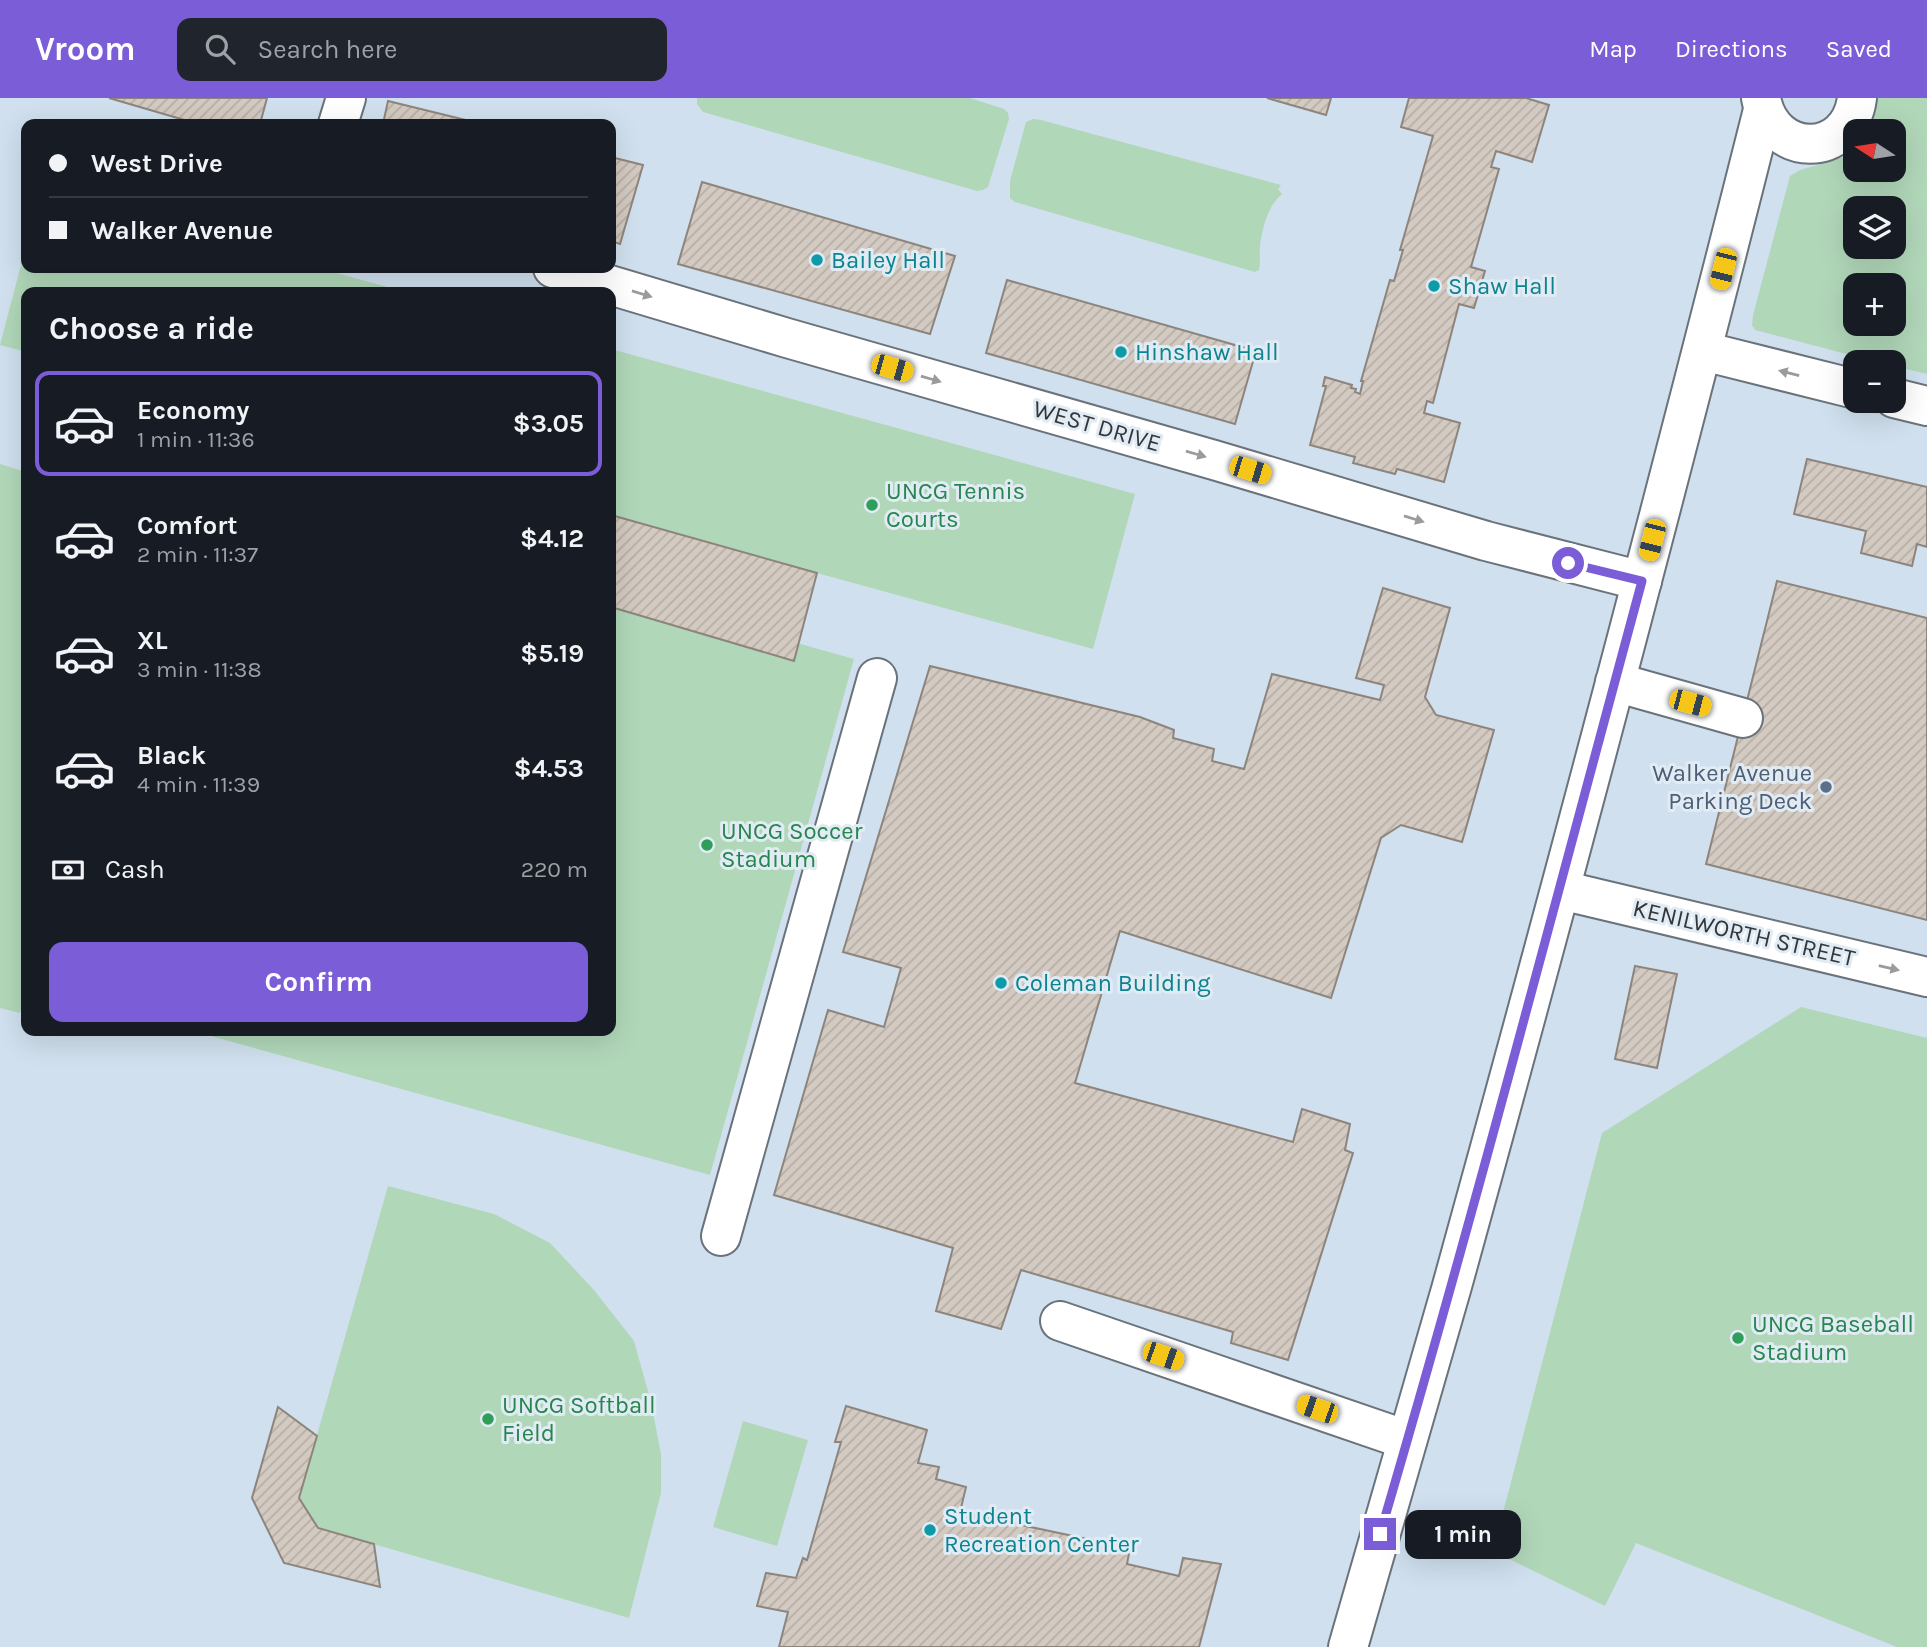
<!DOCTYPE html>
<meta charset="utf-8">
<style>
body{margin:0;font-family:Karla,sans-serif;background:#20242c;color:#f1f3f6;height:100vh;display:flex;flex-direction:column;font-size:26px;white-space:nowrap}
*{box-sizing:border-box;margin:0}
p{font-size:23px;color:#9ea1a6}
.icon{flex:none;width:38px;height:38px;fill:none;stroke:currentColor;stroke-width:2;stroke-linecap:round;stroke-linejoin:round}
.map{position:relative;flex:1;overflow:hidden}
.drawer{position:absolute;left:21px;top:189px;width:595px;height:749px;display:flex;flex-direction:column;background:#171b24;border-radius:14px;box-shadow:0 7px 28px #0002}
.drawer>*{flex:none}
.top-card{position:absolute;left:21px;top:21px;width:595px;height:154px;border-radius:14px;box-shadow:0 7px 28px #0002;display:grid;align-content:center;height:154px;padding:0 28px;background:#171b24}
.needle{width:46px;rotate:282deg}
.controls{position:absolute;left:1843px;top:21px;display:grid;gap:14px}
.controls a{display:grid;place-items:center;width:63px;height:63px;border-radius:14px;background:#171b24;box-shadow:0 7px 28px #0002;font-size:35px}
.end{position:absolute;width:32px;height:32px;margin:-16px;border:9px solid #7b5dd8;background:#fff;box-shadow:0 0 0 4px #fff}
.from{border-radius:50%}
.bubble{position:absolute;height:49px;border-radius:14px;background:#171b24;box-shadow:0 7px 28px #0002;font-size:23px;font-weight:700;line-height:49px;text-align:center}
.car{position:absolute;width:21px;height:42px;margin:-21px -10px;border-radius:9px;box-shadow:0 0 5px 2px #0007;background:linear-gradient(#f5c518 24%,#345 0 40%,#f5c518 0 76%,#345 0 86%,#f5c518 0)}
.top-card b{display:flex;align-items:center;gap:24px;height:66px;font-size:26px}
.top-card b+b{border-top:2px solid #363941}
.top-card i{width:18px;height:18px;background:#f1f3f6}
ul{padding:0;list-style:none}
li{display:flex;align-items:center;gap:21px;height:105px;margin:0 14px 10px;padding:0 14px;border:4px solid transparent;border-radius:14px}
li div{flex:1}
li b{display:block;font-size:26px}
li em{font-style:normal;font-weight:700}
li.on{border-color:#7b5dd8}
li>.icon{width:63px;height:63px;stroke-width:1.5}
h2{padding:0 28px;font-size:32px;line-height:84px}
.pay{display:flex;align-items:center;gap:18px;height:77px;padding:0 28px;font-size:26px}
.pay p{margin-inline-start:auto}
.cta{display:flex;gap:14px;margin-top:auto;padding:14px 28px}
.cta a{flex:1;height:80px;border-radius:14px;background:#7b5dd8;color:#fff;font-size:28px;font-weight:700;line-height:80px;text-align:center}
header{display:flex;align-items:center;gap:42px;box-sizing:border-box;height:98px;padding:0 35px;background:#7b5dd8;color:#fff}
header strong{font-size:33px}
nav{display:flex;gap:38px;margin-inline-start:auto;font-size:24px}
.search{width:490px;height:63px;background:#20242c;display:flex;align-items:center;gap:18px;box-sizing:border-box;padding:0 24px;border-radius:14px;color:#9ea1a6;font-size:26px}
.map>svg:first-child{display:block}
.built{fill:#d0e0ee;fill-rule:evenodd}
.green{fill:#b1d7b9;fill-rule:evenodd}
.building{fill:url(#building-hatch);stroke:#8d857d;stroke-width:2}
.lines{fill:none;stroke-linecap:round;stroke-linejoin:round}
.minor-casing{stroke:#6a737b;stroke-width:42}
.minor{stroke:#fff;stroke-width:38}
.oneway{fill:#999b9c}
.route{stroke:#7b5dd8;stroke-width:9}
.culture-dot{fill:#0f9aa8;stroke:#e1ebf4;stroke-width:2.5}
.leisure-dot{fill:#2e9e5b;stroke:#e1ebf4;stroke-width:2.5}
.service-dot{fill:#5c6f8a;stroke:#e1ebf4;stroke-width:2.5}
.labels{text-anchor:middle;stroke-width:6;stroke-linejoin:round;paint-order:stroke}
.culture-label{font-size:24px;fill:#0d838f;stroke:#e1ebf4;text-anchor:start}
.street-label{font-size:24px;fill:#33373a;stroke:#e1ebf4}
.leisure-label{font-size:24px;fill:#27864d;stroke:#e1ebf4;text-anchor:start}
.service-label{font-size:24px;fill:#4e5e75;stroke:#e1ebf4;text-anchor:end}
</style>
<header>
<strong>Vroom</strong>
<div class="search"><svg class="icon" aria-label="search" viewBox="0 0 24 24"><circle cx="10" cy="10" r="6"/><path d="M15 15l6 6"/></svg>Search here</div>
<nav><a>Map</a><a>Directions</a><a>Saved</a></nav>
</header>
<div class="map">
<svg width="1927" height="1549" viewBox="0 0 1927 1549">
<defs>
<pattern id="building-hatch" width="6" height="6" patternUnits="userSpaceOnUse" patternTransform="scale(1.75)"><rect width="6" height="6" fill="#d3cac1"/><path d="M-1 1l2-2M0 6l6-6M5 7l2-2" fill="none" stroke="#b6aea7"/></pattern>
</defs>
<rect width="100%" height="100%" fill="#e1ebf4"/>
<path class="built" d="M 0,0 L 1927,0 L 1927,1549 L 0,1549 ZM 26,26 L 611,26 L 611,170 L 26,170 ZM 1855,33 L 1894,33 L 1894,72 L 1855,72 ZM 1855,110 L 1894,110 L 1894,149 L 1855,149 ZM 1855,187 L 1894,187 L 1894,226 L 1855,226 ZM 26,194 L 611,194 L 611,933 L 26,933 ZM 1855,264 L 1894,264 L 1894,303 L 1855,303 Z"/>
<g class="green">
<path d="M 697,0 L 970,0 L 1004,11 L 1008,15 L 1009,21 L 988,89 L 983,92 L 977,93 L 703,14 L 697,6 Z"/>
<path d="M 1877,0 L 1927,0 L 1927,276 L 1894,268 L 1894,264 L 1869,262 L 1755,232 L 1752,227 L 1753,217 L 1790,78 L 1800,72 L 1851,57 L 1855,51 L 1855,72 L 1894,72 L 1894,33 L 1868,33 L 1873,26 ZM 1855,110 L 1894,110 L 1894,149 L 1855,149 ZM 1855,187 L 1894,187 L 1894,226 L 1855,226 Z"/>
<path d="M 1033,21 L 1041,22 L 1281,87 L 1278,91 L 1282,96 C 1268,107 1262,131 1260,148 C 1259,156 1261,164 1259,172 L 1255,174 L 1015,104 L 1010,100 L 1010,83 L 1026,24 Z"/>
<path d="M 26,148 L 26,170 L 318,170 L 406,194 L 26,194 L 26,254 L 0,247 Z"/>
<path d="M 611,251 L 1135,396 L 1093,551 L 817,475 L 797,545 L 854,561 L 710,1077 L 193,933 L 611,933 Z"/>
<path d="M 0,366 L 26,374 L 26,894 L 20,915 L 0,910 Z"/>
<path d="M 1801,909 L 1927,940 L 1927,1549 L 1897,1549 L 1636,1445 L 1605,1508 L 1493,1453 L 1602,1035 Z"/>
<path d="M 388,1088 L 494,1116 L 550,1145 L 594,1192 L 634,1243 L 651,1304 L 661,1356 L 661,1395 L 629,1520 L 318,1430 L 299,1400 Z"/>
<path d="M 743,1323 L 808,1342 L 777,1448 L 713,1429 Z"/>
</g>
<g class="building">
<path d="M 109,0 L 267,0 L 260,26 L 198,26 Z"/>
<path d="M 1267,0 L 1331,0 L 1326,17 Z"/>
<path d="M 1409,0 L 1526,0 L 1549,7 L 1532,64 L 1496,53 L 1491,69 L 1499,71 L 1471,169 L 1485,173 L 1474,210 L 1459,206 L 1433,305 L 1427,303 L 1424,315 L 1460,325 L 1444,384 L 1397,371 L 1395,376 L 1353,365 L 1355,359 L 1310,347 L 1326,288 L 1323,288 L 1325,279 L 1352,287 L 1351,290 L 1356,291 L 1355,294 L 1360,296 L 1363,283 L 1361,283 L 1390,182 L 1394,183 L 1403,152 L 1400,152 L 1433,38 L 1401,29 Z"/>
<path d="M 388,3 L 482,26 L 383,26 Z"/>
<path d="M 611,59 L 643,67 L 620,146 L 611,143 Z"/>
<path d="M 702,84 L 955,158 L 930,236 L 678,166 Z"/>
<path d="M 1007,182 L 1256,253 L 1235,326 L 986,255 Z"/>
<path d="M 1807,361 L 1927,389 L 1927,449 L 1917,446 L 1912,468 L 1861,455 L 1866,433 L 1794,416 Z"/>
<path d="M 611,417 L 817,475 L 794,563 L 611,509 Z"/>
<path d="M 1777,483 L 1927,520 L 1927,822 L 1706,766 Z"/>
<path d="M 1383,490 L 1450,510 L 1425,599 L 1436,617 L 1494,632 L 1462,744 L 1401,727 L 1381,740 L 1331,900 L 1120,833 L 1075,985 L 1293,1044 L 1302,1011 L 1350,1026 L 1345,1052 L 1353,1055 L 1288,1262 L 1231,1245 L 1233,1234 L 1021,1172 L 1001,1231 L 936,1213 L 953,1150 L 774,1097 L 828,912 L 884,929 L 901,870 L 843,854 L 930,568 L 1140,619 L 1174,632 L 1173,640 L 1214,651 L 1212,663 L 1244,671 L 1272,576 L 1380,602 L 1384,587 L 1356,580 Z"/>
<path d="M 1635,868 L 1677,876 L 1657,970 L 1615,961 Z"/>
<path d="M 846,1308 L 927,1332 L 918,1365 L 939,1369 L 936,1381 L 966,1389 L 960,1414 L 1130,1450 L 1127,1466 L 1179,1478 L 1183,1460 L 1221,1466 L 1199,1549 L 779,1549 L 788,1514 L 757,1508 L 766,1475 L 796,1480 L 803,1460 L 807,1462 L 841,1344 L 835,1344 Z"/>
<path d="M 278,1309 L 317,1338 L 299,1400 L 318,1430 L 374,1446 L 380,1489 L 284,1465 L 252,1400 Z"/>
</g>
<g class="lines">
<g class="minor-casing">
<g id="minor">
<path d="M 1761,0 C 1772,61 1849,61 1857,0"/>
<path d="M 338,26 L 346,0"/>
<path d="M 553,170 L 787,240 L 1214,362 L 1486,443 L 1642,483"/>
<path d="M 1703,253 L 1855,291"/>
<path d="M 1894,300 L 1927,308"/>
<path d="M 1615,584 L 1743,620"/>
<path d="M 1561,792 L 1927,879"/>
<path d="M 721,1138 L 877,580"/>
<path d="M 1060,1223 L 1407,1342"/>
<path d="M 1348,1549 C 1382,1429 1418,1308 1452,1188 C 1560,797 1664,405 1763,12"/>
</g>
</g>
<use href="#minor" class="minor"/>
</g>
<defs><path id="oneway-solid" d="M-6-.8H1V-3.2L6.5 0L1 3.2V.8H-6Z" transform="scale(1.75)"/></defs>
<g class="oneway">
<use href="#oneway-solid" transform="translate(642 196) rotate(17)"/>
<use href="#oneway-solid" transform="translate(1789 275) rotate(-166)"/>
<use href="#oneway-solid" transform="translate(931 281) rotate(16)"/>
<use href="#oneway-solid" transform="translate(1196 356) rotate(16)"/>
<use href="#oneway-solid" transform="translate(1414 421) rotate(17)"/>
<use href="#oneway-solid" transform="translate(1889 870) rotate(13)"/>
</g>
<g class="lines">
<path class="route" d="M 1380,1436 C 1473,1120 1556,801 1642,483 L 1568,465"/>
</g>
<g class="culture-dot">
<circle cx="817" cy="162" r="7"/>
<circle cx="1434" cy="188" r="7"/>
<circle cx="1121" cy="254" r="7"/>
<circle cx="1001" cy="885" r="7"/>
<circle cx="930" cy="1432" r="7"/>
</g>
<g class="leisure-dot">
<circle cx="872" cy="407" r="7"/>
<circle cx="707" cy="747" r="7"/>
<circle cx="1738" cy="1240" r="7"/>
<circle cx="488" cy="1321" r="7"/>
</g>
<circle class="service-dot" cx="1826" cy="689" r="7"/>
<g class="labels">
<g class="culture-label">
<text x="831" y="170">Bailey Hall</text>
<text x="1448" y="196">Shaw Hall</text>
<text x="1135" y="262">Hinshaw Hall</text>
<text x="1015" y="893">Coleman Building</text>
<text x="944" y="1426">Student<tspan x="944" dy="28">Recreation Center</tspan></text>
</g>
<g class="street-label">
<text transform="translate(1097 328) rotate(16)" y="8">WEST DRIVE</text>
<text transform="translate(1744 835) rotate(13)" y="8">KENILWORTH STREET</text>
</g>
<g class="leisure-label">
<text x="886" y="401">UNCG Tennis<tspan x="886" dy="28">Courts</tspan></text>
<text x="721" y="741">UNCG Soccer<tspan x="721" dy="28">Stadium</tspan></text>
<text x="1752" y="1234">UNCG Baseball<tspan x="1752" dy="28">Stadium</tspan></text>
<text x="502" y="1315">UNCG Softball<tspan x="502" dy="28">Field</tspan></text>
</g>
<g class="service-label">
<text x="1812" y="683">Walker Avenue<tspan x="1812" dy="28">Parking Deck</tspan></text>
</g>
</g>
</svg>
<div class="controls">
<a><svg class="needle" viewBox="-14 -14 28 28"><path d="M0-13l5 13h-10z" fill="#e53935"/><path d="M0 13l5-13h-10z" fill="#9ea1a6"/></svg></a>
<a><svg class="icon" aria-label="layers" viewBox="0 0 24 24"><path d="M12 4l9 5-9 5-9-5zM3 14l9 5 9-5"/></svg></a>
<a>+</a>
<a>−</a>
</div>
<i class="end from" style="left:1568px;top:465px"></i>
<i class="end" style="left:1380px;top:1436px"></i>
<div class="bubble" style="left:1405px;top:1412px;width:116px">1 min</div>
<i class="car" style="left:1723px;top:171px;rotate:194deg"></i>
<i class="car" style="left:892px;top:270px;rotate:106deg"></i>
<i class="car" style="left:1250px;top:372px;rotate:107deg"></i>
<i class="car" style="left:1652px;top:442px;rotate:194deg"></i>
<i class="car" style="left:1690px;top:605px;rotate:105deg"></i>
<i class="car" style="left:1163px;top:1258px;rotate:109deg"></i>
<i class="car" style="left:1317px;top:1311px;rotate:289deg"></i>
<div class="top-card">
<b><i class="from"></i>West Drive</b>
<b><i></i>Walker Avenue</b>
</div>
<section class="drawer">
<h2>Choose a ride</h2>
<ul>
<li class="on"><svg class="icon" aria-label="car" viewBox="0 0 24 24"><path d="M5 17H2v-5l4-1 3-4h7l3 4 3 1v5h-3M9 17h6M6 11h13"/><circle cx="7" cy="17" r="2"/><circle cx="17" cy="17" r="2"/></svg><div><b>Economy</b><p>1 min · 11:36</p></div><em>$3.05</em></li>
<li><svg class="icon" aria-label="car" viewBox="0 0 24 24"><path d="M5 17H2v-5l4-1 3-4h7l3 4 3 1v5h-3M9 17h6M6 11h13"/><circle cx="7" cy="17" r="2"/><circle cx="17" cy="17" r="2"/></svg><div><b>Comfort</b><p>2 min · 11:37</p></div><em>$4.12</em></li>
<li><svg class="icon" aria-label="car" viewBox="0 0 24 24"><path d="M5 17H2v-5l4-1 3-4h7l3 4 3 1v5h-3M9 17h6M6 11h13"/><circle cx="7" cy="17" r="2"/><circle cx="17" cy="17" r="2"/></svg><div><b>XL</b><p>3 min · 11:38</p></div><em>$5.19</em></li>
<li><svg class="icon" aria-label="car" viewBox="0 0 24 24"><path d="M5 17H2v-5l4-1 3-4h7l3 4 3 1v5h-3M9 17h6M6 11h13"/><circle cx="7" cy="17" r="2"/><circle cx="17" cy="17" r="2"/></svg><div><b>Black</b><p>4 min · 11:39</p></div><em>$4.53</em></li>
</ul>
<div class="pay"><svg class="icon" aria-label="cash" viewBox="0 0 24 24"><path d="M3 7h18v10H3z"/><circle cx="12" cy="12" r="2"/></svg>Cash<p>220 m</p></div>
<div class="cta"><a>Confirm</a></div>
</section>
</div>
